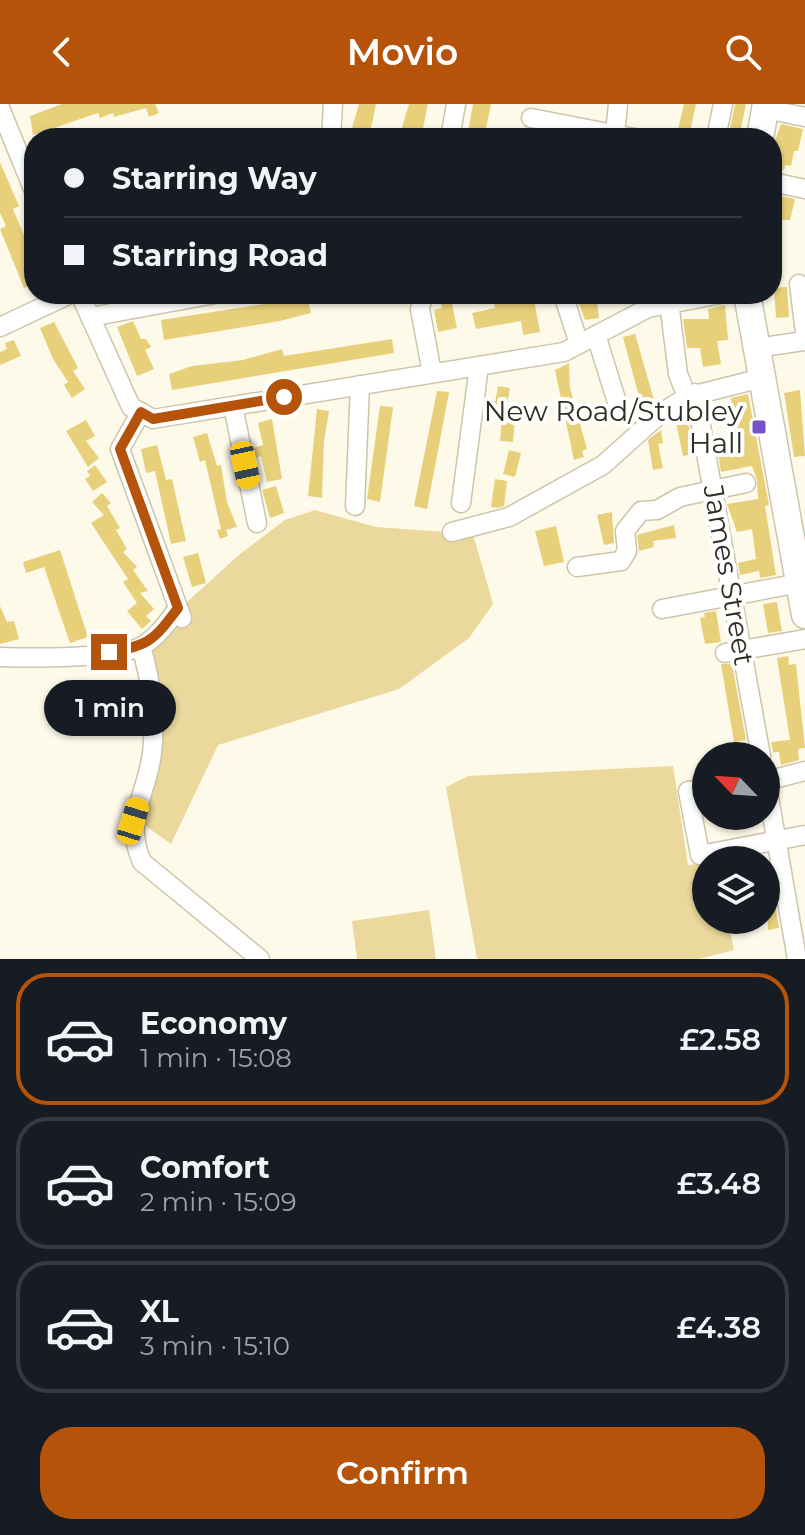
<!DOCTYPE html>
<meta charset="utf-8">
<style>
body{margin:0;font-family:Montserrat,sans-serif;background:#20242c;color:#f1f3f6;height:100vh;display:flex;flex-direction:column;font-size:30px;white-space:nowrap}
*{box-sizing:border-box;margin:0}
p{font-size:26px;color:#9ea1a6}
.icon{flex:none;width:44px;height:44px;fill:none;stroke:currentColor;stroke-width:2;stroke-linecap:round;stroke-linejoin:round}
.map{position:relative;height:855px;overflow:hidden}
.sheet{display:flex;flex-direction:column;background:#171b24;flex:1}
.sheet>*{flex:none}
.hud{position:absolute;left:24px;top:24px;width:758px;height:176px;border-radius:32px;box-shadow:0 2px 6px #0004;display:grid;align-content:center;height:176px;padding:0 40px;background:#171b24}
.needle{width:52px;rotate:295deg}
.controls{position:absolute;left:692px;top:638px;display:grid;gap:16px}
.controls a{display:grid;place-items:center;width:88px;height:88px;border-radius:50%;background:#171b24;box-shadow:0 2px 6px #0004;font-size:40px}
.end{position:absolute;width:36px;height:36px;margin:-18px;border:10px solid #b45309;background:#fff;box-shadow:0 0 0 4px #fff}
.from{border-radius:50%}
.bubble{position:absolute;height:56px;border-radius:28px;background:#171b24;box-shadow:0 2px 6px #0004;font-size:26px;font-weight:600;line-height:56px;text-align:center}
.car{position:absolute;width:24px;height:48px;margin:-24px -12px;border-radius:10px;box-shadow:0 0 6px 2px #0007;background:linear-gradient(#f5c518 24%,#345 0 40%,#f5c518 0 76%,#345 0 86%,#f5c518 0)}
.hud b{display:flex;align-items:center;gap:28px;height:76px;font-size:30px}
.hud b+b{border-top:2px solid #363941}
.hud i{width:20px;height:20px;background:#f1f3f6}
ul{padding:14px 0 0;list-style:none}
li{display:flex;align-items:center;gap:24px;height:132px;margin:0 16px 12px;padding:0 24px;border:4px solid #363941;border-radius:32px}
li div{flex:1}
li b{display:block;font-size:30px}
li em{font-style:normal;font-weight:600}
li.selected{border-color:#b45309}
li>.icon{width:72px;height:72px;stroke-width:1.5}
.cta{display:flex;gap:16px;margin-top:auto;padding:16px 40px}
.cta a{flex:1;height:92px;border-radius:32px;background:#b45309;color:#fff;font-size:32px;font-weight:600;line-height:92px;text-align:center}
header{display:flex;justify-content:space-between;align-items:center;height:104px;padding:0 40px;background:#b45309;color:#fff;font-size:36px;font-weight:600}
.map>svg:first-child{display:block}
.green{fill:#ead89c}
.building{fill:#e8d07b}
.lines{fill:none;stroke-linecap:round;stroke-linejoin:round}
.minor-casing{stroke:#ccc5ab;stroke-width:21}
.highway-casing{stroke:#ccc5ab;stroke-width:29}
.minor{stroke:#fff;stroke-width:18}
.highway{stroke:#fff;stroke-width:26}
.route{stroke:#b45309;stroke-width:10}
.poi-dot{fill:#7551ca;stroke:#fff;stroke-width:3}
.labels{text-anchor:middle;stroke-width:8;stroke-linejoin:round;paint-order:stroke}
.poi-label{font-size:28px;fill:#2f2c22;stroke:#fff;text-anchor:end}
.street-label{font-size:28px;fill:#2f2c22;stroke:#fff}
</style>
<header><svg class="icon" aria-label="back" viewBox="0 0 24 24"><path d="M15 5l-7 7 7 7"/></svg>Movio<svg class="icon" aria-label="search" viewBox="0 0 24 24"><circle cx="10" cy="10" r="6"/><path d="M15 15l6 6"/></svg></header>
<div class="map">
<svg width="805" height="855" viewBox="0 0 805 855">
<rect width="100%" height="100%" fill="#fefaea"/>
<g class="green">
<path d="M 315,406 L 376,423 L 473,430 L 493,500 L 469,534 L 399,585 L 218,641 L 171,740 L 129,710 L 158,648 L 148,560 L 156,526 L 240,450 L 285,416 Z"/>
<path d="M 673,662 L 688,761 L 706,759 L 706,816 L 728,816 L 734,846 L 699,855 L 477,855 L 446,683 L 468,672 Z"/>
<path d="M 429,806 L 436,855 L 357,855 L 352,817 Z"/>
</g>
<g class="building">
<path d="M 62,0 L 155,0 L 159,9 L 149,13 L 146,4 L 114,13 L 113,9 L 100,14 L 98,9 L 33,31 L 30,12 Z"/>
<path d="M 359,0 L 376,0 L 372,20 L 367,34 L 349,34 Z"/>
<path d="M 409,0 L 428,0 L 421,34 L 404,34 L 405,31 L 400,30 Z"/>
<path d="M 473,0 L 491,0 L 484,34 L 467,34 Z"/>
<path d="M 684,0 L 696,0 L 690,28 L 678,25 Z"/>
<path d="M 735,0 L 746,0 L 739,34 L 728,34 Z"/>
<path d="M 781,20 L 803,25 L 798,47 L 794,47 L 791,62 L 785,61 L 784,66 L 772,63 L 773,42 Z"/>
<path d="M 0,58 L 19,102 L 13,105 L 34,155 L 34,180 L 24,184 L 0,125 L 6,122 L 0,109 Z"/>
<path d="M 772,90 L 795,95 L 790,116 L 772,116 Z"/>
<path d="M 787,183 L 789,213 L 776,214 L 774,184 Z"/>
<path d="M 301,190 L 330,190 L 330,195 L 309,199 L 311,209 L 280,217 L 164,236 L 161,216 L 284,197 Z"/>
<path d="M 438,190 L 450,190 L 457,224 L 438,228 L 434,206 L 442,204 Z"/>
<path d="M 516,190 L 533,190 L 540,228 L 523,231 L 521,217 L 476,225 L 472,209 L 495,204 L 494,198 L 517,195 Z"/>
<path d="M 596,190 L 599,214 L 585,216 L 578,197 L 581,193 Z"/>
<path d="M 725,201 L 728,236 L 717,237 L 721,260 L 703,263 L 700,244 L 687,244 L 683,215 L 709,215 L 708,205 Z"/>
<path d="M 133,217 L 141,235 L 146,235 L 151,243 L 145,246 L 154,265 L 137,272 L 117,223 Z"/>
<path d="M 54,218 L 78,264 L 73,267 L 85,285 L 72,294 L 64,281 L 68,278 L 53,255 L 40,224 Z"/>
<path d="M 635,230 L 654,296 L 641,300 L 623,233 Z"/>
<path d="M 392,235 L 394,249 L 172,286 L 169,270 L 192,262 L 243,256 L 282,245 L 284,252 Z"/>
<path d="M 14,236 L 21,252 L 0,261 L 0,248 L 7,245 L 5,239 Z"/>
<path d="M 569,259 L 570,284 L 587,345 L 582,347 L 584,353 L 574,356 L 555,266 Z"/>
<path d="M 498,282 L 510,284 L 506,307 L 494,305 Z"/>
<path d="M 800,286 L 805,352 L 794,353 L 784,289 Z"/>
<path d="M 437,287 L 449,288 L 427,405 L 414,402 Z"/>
<path d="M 748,290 L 769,401 L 765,402 L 776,471 L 760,474 L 759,467 L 740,471 L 738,459 L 756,455 L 752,425 L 737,428 L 727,400 L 758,395 L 757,376 L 752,362 L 721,368 L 716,336 L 737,332 L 731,294 Z"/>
<path d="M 380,302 L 393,303 L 380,398 L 367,395 Z"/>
<path d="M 317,305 L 329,307 L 324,337 L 322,394 L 308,392 Z"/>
<path d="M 686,308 L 694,350 L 683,352 L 675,314 Z"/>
<path d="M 502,314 L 515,315 L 513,338 L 500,337 Z"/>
<path d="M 272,315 L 282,375 L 267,378 L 261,352 L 256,354 L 254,344 L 263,341 L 258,319 Z"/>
<path d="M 86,316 L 95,332 L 86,337 L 99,354 L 88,363 L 66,327 Z"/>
<path d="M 661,326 L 663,339 L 658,340 L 663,364 L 653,366 L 648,336 Z"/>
<path d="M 207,329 L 217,362 L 221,361 L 227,398 L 237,423 L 226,426 L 228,432 L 220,435 L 217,426 L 221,425 L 205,356 L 200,358 L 193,333 Z"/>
<path d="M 157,341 L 166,376 L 172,375 L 186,437 L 171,440 L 155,367 L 146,369 L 141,345 Z"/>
<path d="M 509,346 L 521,349 L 515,373 L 503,370 Z"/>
<path d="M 95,361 L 107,378 L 93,387 L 85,375 L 90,372 L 87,367 Z"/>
<path d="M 495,375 L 507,377 L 504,402 L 498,404 L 491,403 Z"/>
<path d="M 276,382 L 284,409 L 270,414 L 262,386 Z"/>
<path d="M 102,389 L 111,399 L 107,402 L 120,424 L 116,426 L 127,445 L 123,448 L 137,463 L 133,466 L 148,487 L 140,489 L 154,505 L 146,512 L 151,517 L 142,525 L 127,507 L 137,499 L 123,478 L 128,475 L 91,419 L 104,411 L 92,398 Z"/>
<path d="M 612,408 L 614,439 L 604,441 L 597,411 Z"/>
<path d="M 674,421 L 676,434 L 653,437 L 654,443 L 639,447 L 637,431 Z"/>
<path d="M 556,422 L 564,458 L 544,462 L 535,427 Z"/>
<path d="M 60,446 L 88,533 L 70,539 L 44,463 L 26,469 L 23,458 Z"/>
<path d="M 198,449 L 206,479 L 192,483 L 183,453 Z"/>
<path d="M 777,498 L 782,527 L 768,529 L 763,500 Z"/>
<path d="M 0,502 L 7,518 L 14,517 L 19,535 L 0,540 Z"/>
<path d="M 716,507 L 721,538 L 705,540 L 700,514 L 705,513 L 704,509 Z"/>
<path d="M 788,552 L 789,561 L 796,560 L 805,644 L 798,645 L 799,656 L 781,661 L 779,648 L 773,648 L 771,638 L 790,636 L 777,554 Z"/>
<path d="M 721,560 L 732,560 L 746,636 L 734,638 Z"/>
<path d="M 766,769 L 770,769 L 779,824 L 768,826 Z"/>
</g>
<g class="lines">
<g class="minor-casing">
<g id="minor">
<path d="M 0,4 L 34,87"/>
<path d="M 765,5 L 805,13"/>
<path d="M 531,14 L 634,34"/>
<path d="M 615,30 L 618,0"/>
<path d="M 331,34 L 333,0"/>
<path d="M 450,34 L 456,0"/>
<path d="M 716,34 L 723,0"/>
<path d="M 772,78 L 805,85"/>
<path d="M 799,180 L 805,229"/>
<path d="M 80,190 L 131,303 L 153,315 L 564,248 L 648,204 L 721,190"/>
<path d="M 423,190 L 420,205 L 432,269"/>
<path d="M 563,190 L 579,240"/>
<path d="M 668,190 L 678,270 L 687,293"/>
<path d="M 90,213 L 215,190"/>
<path d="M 0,223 L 70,190"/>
<path d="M 596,231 L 620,308"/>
<path d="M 756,244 L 805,237"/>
<path d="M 695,289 L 761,652"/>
<path d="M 233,302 L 257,419"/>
<path d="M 141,308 L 120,345 L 182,514"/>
<path d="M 461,399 L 479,262"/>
<path d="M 355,402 L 360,281"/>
<path d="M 452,428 L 509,413 L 603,361 L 661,309 L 687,293 L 762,274"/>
<path d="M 577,463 L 621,457 L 627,447 L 625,427 L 641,407 L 657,406 L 680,393 L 746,379"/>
<path d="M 662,505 L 800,479"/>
<path d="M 141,543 C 151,575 156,615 152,649 C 147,691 123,715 142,758 L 260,855"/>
<path d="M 725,549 L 805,535"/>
<path d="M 0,553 C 30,554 122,555 144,541 C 159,531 168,518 178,504"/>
<path d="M 766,676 L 797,855"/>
<path d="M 766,677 L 805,667"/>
<path d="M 706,685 L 688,687 L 700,751 L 805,731"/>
</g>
</g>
<g class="highway-casing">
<g id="highway">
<path d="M 760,34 L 766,0"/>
<path d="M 747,190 L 805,511"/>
</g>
</g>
<use href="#minor" class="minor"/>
<use href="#highway" class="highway"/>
</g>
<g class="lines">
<path class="route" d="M 109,548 C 149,542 154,536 178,504 L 120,345 L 141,308 L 153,315 L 284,293"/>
</g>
<rect class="poi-dot" x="751" y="315" width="16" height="16" rx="4"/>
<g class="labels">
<g class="poi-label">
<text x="743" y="317">New Road/Stubley<tspan x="743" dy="32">Hall</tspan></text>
</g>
<g class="street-label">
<text transform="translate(729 471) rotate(80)" y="10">James Street</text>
</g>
</g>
</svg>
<div class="controls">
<a><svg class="needle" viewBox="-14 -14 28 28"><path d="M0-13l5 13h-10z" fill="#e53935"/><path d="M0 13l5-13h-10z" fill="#9ea1a6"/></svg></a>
<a><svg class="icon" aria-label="layers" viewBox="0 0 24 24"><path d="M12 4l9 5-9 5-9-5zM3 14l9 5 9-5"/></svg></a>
</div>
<i class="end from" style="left:284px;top:293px"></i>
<i class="end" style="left:109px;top:548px"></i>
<div class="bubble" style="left:44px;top:576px;width:132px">1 min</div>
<i class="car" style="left:245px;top:361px;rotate:168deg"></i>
<i class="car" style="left:133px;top:717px;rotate:17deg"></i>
<div class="hud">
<b><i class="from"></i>Starring Way</b>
<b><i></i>Starring Road</b>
</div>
</div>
<section class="sheet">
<ul>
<li class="selected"><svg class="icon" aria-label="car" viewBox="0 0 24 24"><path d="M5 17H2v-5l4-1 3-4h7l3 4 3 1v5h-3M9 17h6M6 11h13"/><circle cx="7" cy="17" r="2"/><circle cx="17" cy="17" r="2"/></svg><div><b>Economy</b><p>1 min · 15:08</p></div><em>£2.58</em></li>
<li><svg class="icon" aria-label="car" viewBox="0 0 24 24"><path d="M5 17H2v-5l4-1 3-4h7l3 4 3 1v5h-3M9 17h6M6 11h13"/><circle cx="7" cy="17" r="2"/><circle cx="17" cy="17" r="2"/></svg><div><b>Comfort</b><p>2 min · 15:09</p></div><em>£3.48</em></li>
<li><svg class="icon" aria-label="car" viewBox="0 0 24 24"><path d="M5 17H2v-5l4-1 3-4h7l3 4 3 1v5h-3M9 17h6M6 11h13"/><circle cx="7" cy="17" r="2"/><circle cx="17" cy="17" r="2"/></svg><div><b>XL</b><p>3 min · 15:10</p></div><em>£4.38</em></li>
</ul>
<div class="cta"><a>Confirm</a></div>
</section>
